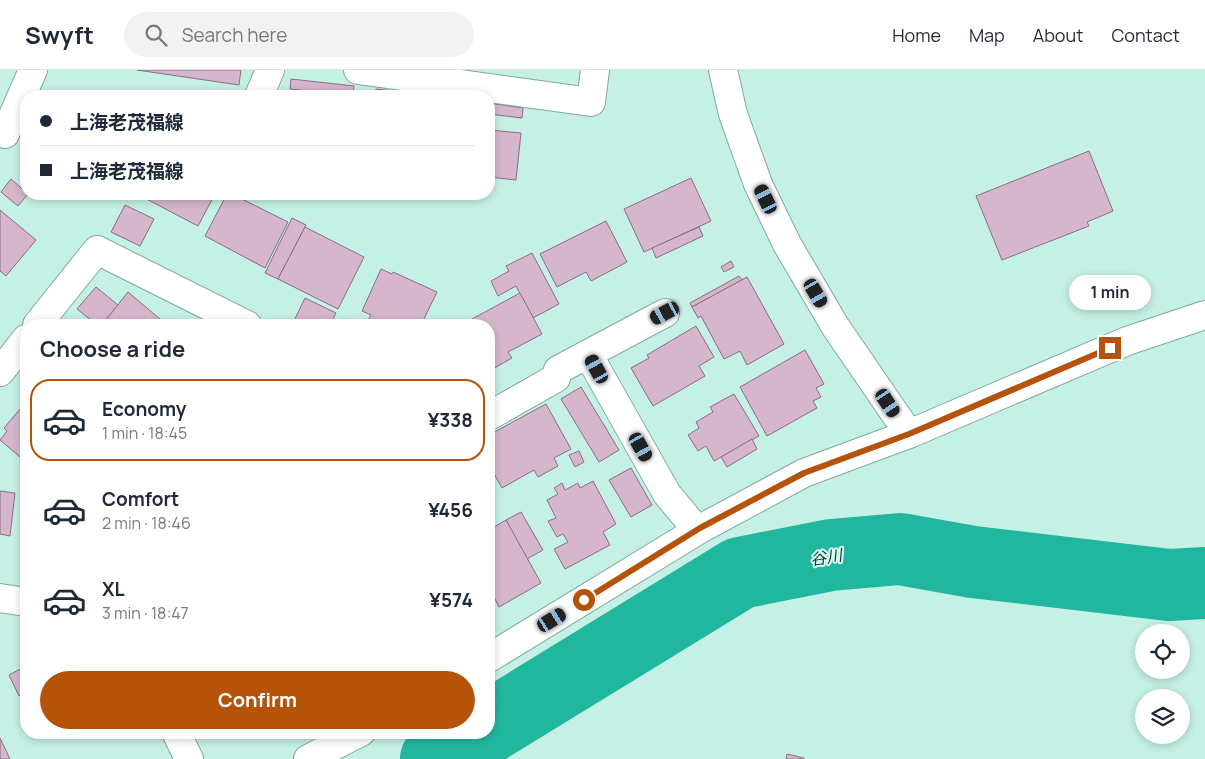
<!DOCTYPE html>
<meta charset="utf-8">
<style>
body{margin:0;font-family:Manrope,"Noto Sans JP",sans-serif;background:#f2f2f3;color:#1f2937;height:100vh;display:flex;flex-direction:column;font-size:19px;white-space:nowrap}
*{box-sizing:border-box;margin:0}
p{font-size:16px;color:#747a83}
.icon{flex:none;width:28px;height:28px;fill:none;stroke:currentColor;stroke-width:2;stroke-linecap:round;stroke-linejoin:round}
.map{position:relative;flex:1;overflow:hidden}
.sheet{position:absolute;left:20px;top:249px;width:475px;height:420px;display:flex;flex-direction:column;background:#fff;border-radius:20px;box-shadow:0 2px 8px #0003}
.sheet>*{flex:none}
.top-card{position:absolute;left:20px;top:20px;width:475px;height:110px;border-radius:20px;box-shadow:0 2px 8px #0003;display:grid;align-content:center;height:110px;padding:0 20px;background:#fff}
.fabs{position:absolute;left:1135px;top:554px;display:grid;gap:10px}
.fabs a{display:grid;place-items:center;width:55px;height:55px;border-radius:50%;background:#fff;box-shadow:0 2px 8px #0003;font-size:25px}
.end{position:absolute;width:22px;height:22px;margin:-11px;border:6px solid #b45309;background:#fff;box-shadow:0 0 0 2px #fff}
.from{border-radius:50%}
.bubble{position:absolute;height:35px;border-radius:18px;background:#fff;box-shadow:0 2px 8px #0003;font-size:16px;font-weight:700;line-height:35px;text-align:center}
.car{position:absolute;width:15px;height:30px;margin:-15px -8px;border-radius:6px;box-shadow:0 0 4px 1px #0007;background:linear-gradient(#222 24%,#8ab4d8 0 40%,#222 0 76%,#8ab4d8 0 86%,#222 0)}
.top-card b{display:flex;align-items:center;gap:18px;height:48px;font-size:19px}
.top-card b+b{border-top:1px solid #e0e1e3}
.top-card i{width:12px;height:12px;background:#1f2937}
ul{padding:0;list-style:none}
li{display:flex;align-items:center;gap:15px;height:82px;margin:0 10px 8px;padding:0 10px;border:2px solid transparent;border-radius:20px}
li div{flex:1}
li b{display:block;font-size:19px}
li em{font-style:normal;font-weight:700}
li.current{border-color:#b45309}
li>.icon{width:45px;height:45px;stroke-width:1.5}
h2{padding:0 20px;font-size:22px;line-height:60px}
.button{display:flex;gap:10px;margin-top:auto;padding:10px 20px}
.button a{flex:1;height:58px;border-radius:30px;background:#b45309;color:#fff;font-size:20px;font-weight:700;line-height:58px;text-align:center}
header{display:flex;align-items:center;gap:30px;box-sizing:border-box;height:70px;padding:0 25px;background:#fff;border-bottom:1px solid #e0e1e3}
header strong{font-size:24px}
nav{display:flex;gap:28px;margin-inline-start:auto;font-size:18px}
.search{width:350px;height:45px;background:#f2f2f3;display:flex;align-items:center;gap:12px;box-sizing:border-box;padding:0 18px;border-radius:28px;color:#747a83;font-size:19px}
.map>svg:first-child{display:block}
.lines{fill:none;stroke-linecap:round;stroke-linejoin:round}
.river{stroke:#20b79e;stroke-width:72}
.building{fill:#d5b6cd;stroke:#896d82}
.street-casing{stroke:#7fa99e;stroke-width:30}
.secondary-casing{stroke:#7fa99e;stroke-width:30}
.primary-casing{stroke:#7fa99e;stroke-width:30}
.street{stroke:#fff;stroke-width:28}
.secondary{stroke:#fff;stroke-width:28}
.primary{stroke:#fff;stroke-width:28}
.route{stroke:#b45309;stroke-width:6}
.labels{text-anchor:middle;stroke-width:4;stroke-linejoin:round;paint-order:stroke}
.water-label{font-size:16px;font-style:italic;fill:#1b322c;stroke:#d2fef2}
</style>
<header>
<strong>Swyft</strong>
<div class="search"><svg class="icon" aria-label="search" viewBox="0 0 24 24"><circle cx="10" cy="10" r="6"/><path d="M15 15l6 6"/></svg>Search here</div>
<nav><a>Home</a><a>Map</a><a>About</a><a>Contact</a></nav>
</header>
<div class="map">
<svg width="1205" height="689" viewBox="0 0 1205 689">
<rect width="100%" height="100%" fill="#c5f0e5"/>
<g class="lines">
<g class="river">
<path d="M 489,657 L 740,503 L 831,485 L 900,479 L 973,492 L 1169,515 L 1205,513"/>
<path d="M 436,689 L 480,662"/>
</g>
</g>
<g class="building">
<path d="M 137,0 L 241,0 L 239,15 Z"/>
<path d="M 291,9 L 354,16 L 353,26 L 290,19 Z"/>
<path d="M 376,19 L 434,26 L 375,26 Z"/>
<path d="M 489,33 L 523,38 L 522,48 L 489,44 Z"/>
<path d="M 489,60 L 521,63 L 516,110 L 489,107 Z"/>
<path d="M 1089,81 L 1113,141 L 1087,152 L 1089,156 L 1002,190 L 976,126 Z"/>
<path d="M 691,108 L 711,151 L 644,182 L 624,139 Z"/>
<path d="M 11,109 L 28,124 L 18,136 L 1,122 Z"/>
<path d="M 137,124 L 215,124 L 198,156 Z"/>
<path d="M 227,124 L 232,124 L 288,152 L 265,198 L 205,166 Z"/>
<path d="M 125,135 L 154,149 L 140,176 L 111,162 Z"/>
<path d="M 0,140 L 36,170 L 6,206 L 0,201 Z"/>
<path d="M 292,148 L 306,155 L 278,209 L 265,203 Z"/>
<path d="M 606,151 L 627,192 L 591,211 L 586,202 L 557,217 L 540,184 Z"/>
<path d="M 305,157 L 364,187 L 338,239 L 278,209 Z"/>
<path d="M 699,157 L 703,166 L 656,188 L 652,178 Z"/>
<path d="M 532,183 L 559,234 L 533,248 L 516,216 L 498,226 L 491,211 L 509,201 L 506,196 Z"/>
<path d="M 731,191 L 734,197 L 724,202 L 721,197 Z"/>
<path d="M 381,199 L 392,204 L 393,202 L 437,222 L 421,255 L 374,255 L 367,252 L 371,245 L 362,241 Z"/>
<path d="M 739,206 L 742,210 L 692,237 L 690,233 Z"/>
<path d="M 747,207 L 784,274 L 747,295 L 740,281 L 724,289 L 701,246 L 698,248 L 692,237 Z"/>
<path d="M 96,217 L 118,235 L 102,255 L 97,255 L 77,239 Z"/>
<path d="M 128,222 L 167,255 L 102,255 Z"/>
<path d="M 520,223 L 542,264 L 508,282 L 512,288 L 489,301 L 489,255 L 461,255 Z"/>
<path d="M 305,228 L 336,243 L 330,255 L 292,255 Z"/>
<path d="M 696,256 L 714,287 L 699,296 L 705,306 L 653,336 L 631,298 L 649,288 L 647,285 Z"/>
<path d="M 805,280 L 824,314 L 816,318 L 821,327 L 813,331 L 817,338 L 767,366 L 740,317 Z"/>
<path d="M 581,317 L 619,380 L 599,392 L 561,329 Z"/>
<path d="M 734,324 L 759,366 L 714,391 L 706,376 L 698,381 L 688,365 L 699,358 L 696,352 L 713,342 L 710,337 Z"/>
<path d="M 26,332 L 26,392 L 0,370 L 7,361 L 4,358 Z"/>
<path d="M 546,334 L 571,379 L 554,388 L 558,396 L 538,407 L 534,400 L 502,418 L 489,395 L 489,365 Z"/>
<path d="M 752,369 L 757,379 L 727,397 L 721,387 Z"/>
<path d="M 579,381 L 584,392 L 575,397 L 569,385 Z"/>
<path d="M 631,398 L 652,435 L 631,447 L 609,410 Z"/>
<path d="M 489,409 L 495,421 L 489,424 Z"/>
<path d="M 593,411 L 616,454 L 603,462 L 610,475 L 565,499 L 554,479 L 568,472 L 563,464 L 557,467 L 548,451 L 556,448 L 547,430 L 558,424 L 554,418 L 562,413 L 565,420 L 578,413 L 580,418 Z"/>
<path d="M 0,421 L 15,423 L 10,466 L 0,464 Z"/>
<path d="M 521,442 L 543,480 L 527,489 L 506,450 Z"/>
<path d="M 506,450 L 541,513 L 499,537 L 494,527 L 489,530 L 489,460 Z"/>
<path d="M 26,596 L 26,623 L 19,626 L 9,605 Z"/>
<path d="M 0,668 L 10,689 L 0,689 Z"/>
<path d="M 787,684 L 804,688 L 804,689 L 786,689 Z"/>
</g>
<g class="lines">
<g class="street-casing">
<g id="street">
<path d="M 358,0 L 591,32 L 595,0"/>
<path d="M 259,26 L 270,0"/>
<path d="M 5,64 L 33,0"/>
<path d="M 37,255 L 97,180 L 247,255"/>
<path d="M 588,284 L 667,424 L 697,460"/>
<path d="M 0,302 L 26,269"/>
<path d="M 489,346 L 556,308 L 558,300 L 665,243"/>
<path d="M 0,528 L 26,532"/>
<path d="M 176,662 L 189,689"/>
</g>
</g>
<g class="secondary-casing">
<path id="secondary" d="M 723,0 L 733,44 L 758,114 L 787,174 L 835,256 L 909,364"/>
</g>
<g class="primary-casing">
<g id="primary">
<path d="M 489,588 L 700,459 L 804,403 L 909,364 L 1127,271 L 1205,245"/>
<path d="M 308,689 L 361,662"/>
</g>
</g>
<use href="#street" class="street"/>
<use href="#secondary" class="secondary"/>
<use href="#primary" class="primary"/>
</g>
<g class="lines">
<path class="route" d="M 584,530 L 700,458 L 804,403 L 909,364 L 1110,278"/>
</g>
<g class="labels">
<g class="water-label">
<text transform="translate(826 487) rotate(-9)" y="6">谷川</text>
</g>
</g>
</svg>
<div class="fabs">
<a><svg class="icon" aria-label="locate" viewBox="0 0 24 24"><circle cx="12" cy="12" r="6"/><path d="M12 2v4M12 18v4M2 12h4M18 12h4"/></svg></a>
<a><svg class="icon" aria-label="layers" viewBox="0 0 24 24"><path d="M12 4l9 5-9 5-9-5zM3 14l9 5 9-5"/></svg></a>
</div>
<i class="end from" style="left:584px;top:530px"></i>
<i class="end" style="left:1110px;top:278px"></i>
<div class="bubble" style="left:1069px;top:205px;width:82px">1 min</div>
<i class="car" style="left:766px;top:129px;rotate:334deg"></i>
<i class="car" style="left:816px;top:223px;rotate:150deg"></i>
<i class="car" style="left:665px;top:243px;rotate:242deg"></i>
<i class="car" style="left:597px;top:299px;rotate:331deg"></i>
<i class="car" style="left:888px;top:333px;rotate:146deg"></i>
<i class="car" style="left:641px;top:377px;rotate:151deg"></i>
<i class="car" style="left:552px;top:550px;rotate:59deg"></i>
<div class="top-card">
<b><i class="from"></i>上海老茂福線</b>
<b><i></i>上海老茂福線</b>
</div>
<section class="sheet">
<h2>Choose a ride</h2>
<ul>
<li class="current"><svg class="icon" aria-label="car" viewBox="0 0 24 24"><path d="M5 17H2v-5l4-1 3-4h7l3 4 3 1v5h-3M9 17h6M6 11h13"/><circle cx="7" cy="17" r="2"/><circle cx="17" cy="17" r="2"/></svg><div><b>Economy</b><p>1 min · 18:45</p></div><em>¥338</em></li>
<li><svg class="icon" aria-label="car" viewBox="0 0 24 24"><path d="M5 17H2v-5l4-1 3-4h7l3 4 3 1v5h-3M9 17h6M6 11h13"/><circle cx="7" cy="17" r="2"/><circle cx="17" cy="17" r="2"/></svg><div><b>Comfort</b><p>2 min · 18:46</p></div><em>¥456</em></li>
<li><svg class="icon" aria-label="car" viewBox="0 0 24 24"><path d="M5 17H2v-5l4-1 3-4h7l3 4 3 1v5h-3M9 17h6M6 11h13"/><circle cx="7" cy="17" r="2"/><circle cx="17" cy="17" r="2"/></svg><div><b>XL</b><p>3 min · 18:47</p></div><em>¥574</em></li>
</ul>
<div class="button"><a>Confirm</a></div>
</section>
</div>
